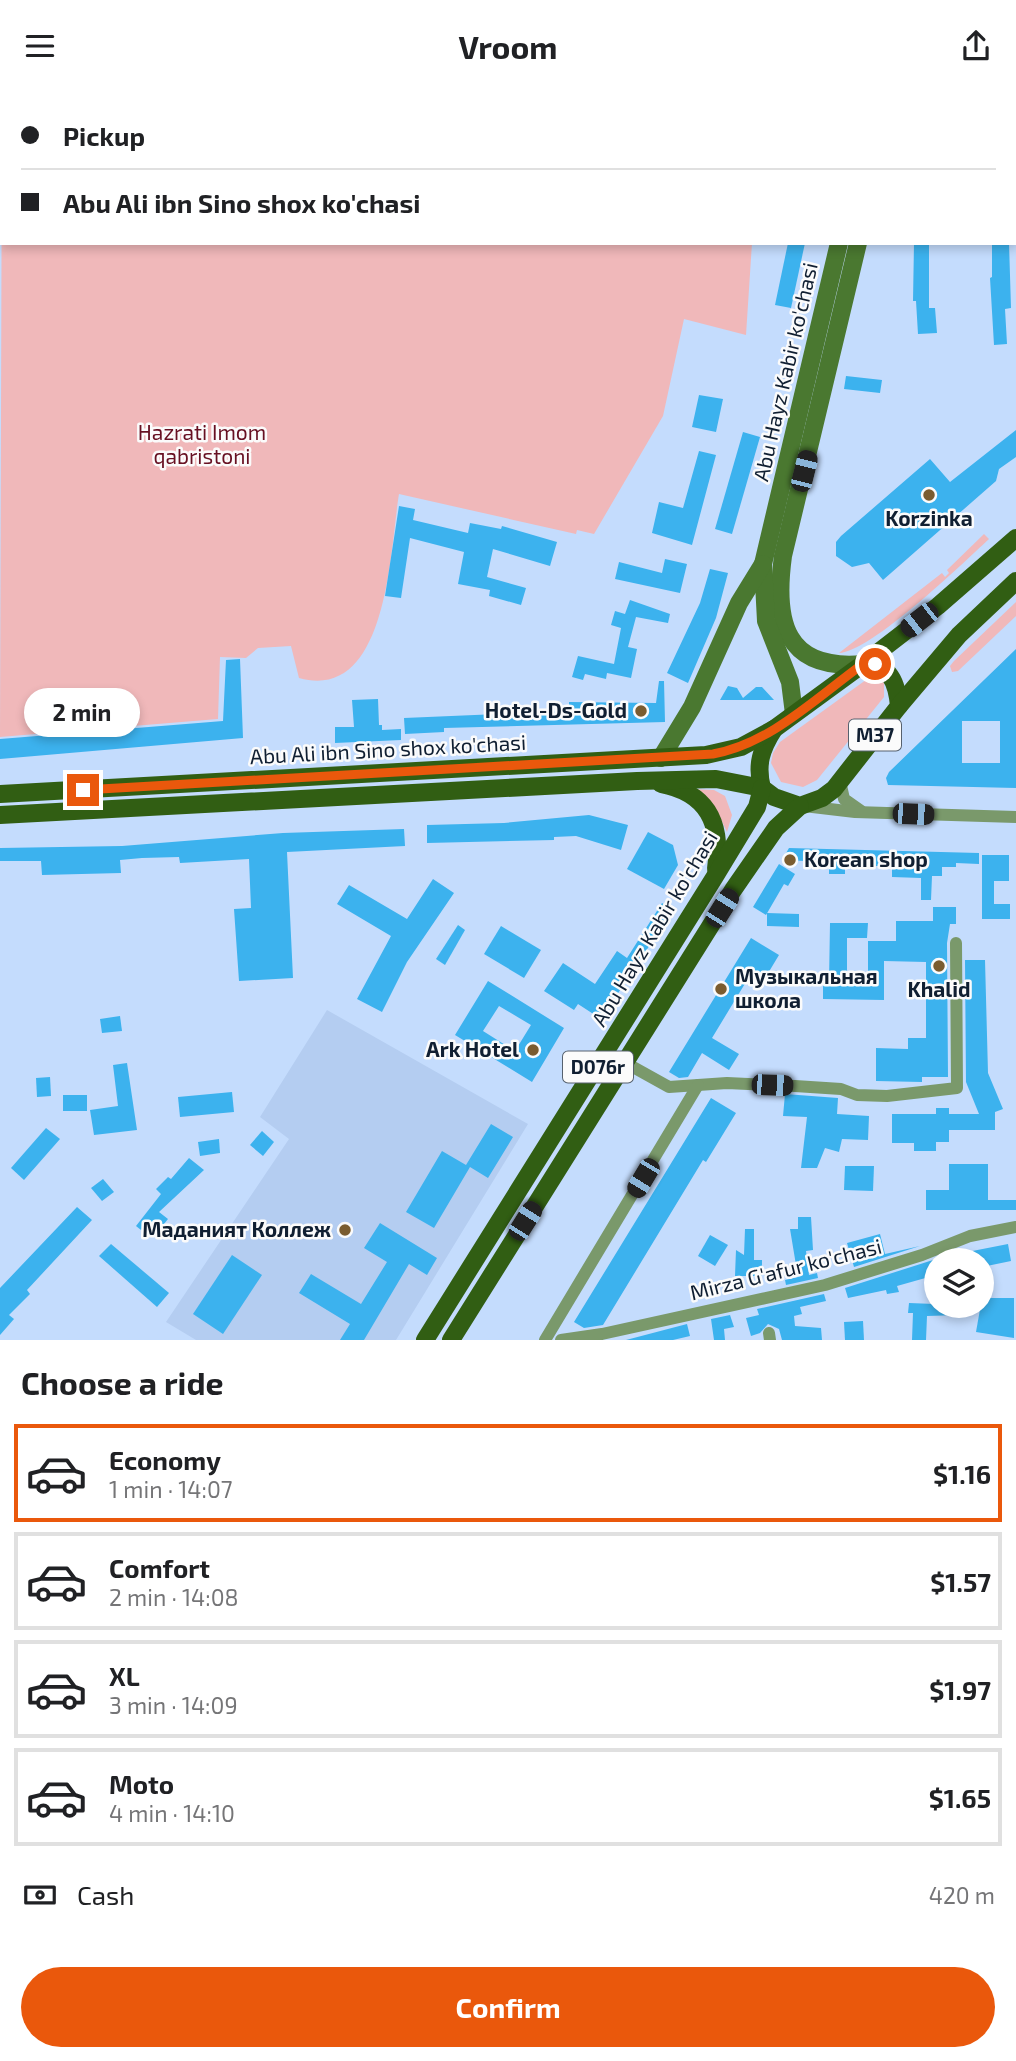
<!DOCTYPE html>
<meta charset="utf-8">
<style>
body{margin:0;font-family:"Exo 2",sans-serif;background:#f2f2f2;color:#202124;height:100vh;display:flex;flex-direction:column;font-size:26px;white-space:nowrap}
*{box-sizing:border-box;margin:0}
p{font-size:23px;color:#757577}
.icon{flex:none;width:38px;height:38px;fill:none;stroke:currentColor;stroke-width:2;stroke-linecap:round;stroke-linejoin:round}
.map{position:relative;height:1249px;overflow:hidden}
.details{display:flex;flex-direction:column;background:#fff;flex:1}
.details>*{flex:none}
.top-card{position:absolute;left:0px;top:0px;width:1017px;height:154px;box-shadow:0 4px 10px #0003;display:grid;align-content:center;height:154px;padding:0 21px;background:#fff}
.tools{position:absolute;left:924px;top:1157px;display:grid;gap:14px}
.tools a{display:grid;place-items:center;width:70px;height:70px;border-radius:50%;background:#fff;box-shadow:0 4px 10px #0003;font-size:35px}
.end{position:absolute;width:32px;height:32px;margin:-16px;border:9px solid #ea580c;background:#fff;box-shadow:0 0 0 4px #fff}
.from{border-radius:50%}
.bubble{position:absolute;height:49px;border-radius:24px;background:#fff;box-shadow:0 4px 10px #0003;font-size:23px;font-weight:700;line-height:49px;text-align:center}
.car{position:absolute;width:21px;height:42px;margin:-21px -10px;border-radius:9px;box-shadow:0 0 5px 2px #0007;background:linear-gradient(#222 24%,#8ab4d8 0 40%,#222 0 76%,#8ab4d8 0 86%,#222 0)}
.top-card b{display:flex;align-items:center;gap:24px;height:66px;font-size:26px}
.top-card b+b{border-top:2px solid #e0e0e0}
.top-card i{width:18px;height:18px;background:#202124}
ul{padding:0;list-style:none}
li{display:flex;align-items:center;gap:21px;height:98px;margin:0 14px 10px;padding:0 7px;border:4px solid #e0e0e0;border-radius:0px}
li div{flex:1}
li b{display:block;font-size:26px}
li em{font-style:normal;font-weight:700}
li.current{border-color:#ea580c}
li>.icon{width:63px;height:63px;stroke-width:1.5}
h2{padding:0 21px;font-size:32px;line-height:84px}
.pay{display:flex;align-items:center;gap:18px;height:77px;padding:0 21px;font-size:26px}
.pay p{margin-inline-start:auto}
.button{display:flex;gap:14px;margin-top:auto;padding:14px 21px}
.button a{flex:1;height:80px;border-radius:42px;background:#ea580c;color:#fff;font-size:28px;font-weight:700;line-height:80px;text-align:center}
header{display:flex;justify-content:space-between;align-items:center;height:91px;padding:0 21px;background:#fff;font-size:32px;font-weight:700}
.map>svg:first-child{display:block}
.built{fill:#b4cdf1}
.green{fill:#f0b8ba}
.building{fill:#3cb2ee;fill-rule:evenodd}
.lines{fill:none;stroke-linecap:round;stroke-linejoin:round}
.street{stroke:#7a996b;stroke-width:12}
.secondary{stroke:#4a7830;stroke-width:18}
.primary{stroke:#315e13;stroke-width:18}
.route{stroke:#ea580c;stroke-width:9}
.poi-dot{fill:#7a5c30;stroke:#fbfbfb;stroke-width:2.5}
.labels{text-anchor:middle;stroke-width:5;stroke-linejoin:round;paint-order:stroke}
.shield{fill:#fbfbfb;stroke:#56616e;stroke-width:2}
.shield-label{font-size:19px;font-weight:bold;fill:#101f32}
.street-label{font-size:21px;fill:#101f32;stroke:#fbfbfb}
.park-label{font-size:21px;fill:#671022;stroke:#fbfbfb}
.poi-label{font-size:21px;font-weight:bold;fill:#101f32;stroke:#fbfbfb;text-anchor:end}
</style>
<header><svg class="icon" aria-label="menu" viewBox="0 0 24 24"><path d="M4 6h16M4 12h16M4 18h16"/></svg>Vroom<svg class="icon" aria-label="share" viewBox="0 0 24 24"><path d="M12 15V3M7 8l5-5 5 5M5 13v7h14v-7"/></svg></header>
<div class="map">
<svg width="1016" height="1249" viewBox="0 0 1016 1249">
<rect width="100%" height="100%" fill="#c4dcfd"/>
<path class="built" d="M 327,919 L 528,1033 L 396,1249 L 196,1249 L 166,1231 L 289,1048 L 260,1026 Z"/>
<g class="green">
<path d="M 5,0 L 492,0 L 492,2 L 4,2 Z"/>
<path d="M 2,5 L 2,152 L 752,152 L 746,244 L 684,228 L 663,325 L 594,443 L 577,439 L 576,443 L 399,403 C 390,456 389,612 299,587 L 291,555 L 258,557 L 246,567 L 220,566 L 218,628 L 0,646 Z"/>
<path d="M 984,443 L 989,448 C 962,473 871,561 839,562 L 942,482 L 945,486 L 949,482 L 947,479 Z"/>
<path d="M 1016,511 L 1016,525 L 958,580 L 952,581 L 950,575 L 954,570 Z"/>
<path d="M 870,586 L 878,586 L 884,592 L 884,606 L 817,689 L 803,696 L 781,691 L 771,672 L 773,662 L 780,651 Z"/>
<path d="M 693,698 L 714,699 L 725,705 L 732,724 L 727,741 L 716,718 Z"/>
</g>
<g class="building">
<path d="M 788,152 L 805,152 L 791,217 L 775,214 Z"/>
<path d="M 914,152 L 929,152 L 929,217 L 935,217 L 937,242 L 918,243 L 916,210 L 913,210 Z"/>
<path d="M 992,152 L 1009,152 L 1011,217 L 1005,218 L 1007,253 L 994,254 L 990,187 L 992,186 Z"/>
<path d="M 846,285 L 882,289 L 880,302 L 844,298 Z"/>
<path d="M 699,304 L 723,308 L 716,341 L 692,336 Z"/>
<path d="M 1016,339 L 1016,366 L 999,378 L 996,390 L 883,489 L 869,472 L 852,476 L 836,465 L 836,451 L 841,445 L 930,368 L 950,391 Z"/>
<path d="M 743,341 L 760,346 L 732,443 L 715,438 Z"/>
<path d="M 699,360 L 716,364 L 692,454 L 652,442 L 659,411 L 683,417 Z"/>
<path d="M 399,415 L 415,418 L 413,429 L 468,442 L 470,432 L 501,438 L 502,435 L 557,451 L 550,475 L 493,458 L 487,486 L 526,497 L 521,514 L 489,505 L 490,499 L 458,493 L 464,461 L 410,447 L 401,507 L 385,505 Z"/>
<path d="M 665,468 L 687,473 L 680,502 L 615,488 L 619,471 L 662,482 Z"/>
<path d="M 710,478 L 728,482 L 716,527 L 688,592 L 667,582 L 700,512 Z"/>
<path d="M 630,509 L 670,523 L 668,532 L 636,526 L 628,556 L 637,558 L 631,587 L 607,582 L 606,588 L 585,583 L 583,589 L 572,586 L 578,565 L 614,573 L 621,537 L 611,534 L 615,520 L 625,523 Z"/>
<path d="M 1016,558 L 1016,697 L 888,694 L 886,687 L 889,681 ZM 962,630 L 1000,630 L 1000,672 L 962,672 Z"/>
<path d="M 240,568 L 243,647 L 0,668 L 0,648 L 223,630 L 226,569 Z"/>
<path d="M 659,590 L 664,590 L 665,631 L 444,637 L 444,641 L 405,643 L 404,627 L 569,620 L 569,611 L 656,612 Z"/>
<path d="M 728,595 L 737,597 L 743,607 L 756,596 L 762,596 L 774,609 L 720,609 Z"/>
<path d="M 378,608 L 379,634 L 382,634 L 382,639 L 401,638 L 401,649 L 335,652 L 335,636 L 354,636 L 352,609 Z"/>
<path d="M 589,724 L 628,734 L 621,759 L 576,745 L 554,746 L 554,749 L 427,752 L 427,734 L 504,732 Z"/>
<path d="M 404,738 L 405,755 L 287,761 L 293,887 L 239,890 L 234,818 L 251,817 L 249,768 L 180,772 L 179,766 L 142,767 L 120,769 L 121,782 L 42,784 L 41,770 L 0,770 L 0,757 L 122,755 L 283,742 Z"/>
<path d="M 648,741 L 673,754 L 678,774 L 664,798 L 627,778 Z"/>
<path d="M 789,757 L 979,762 L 979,773 L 956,772 L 956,776 L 942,776 L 942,785 L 932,785 L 931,809 L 921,809 L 921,787 L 892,786 L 892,775 L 845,775 L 845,783 L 829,783 L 829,771 L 782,769 Z"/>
<path d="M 982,764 L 1009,764 L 1009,790 L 994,790 L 994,813 L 1010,813 L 1010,828 L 982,828 Z"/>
<path d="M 779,773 L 795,783 L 788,795 L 784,793 L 766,824 L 753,816 Z"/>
<path d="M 433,788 L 454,802 L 407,871 L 382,921 L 357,908 L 391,845 L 337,813 L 349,794 L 407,828 Z"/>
<path d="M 662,812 L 673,819 L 601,928 L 578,913 L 574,919 L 544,900 L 563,872 L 595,893 L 617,860 L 627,867 Z"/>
<path d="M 933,816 L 956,816 L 956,833 L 950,833 L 947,852 L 948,986 L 922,986 L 922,991 L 876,990 L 876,957 L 908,958 L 908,947 L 926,947 L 926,871 L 884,870 L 884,909 L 823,908 L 823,891 L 829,891 L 830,832 L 868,832 L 867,847 L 847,847 L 847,890 L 868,890 L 868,850 L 896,850 L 896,830 L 933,830 Z"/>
<path d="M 767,822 L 799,823 L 799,836 L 767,835 Z"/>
<path d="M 458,834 L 465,839 L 445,874 L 436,868 Z"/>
<path d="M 501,835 L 541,859 L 524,887 L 484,863 Z"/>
<path d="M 751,847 L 779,864 L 761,894 L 749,886 L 712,947 L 739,963 L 729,979 L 702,962 L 688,986 L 679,987 L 669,981 Z"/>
<path d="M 965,869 L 985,869 L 988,982 L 1003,1018 L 995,1021 L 995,1039 L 949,1039 L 949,1051 L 936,1051 L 936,1060 L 914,1060 L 914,1052 L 892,1052 L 892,1023 L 936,1023 L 936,1017 L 949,1017 L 949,1023 L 979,1023 L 966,991 Z"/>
<path d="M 488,890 L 564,937 L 532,991 L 455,944 ZM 499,915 L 531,934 L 515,960 L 483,940 Z"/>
<path d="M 120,925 L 122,940 L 102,942 L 100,928 Z"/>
<path d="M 127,972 L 137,1039 L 94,1044 L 90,1019 L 118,1015 L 113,974 Z"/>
<path d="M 50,986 L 51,1005 L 37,1006 L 36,987 Z"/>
<path d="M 232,1001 L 234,1021 L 180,1026 L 178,1006 Z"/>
<path d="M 785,1003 L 838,1007 L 837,1023 L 869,1025 L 868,1049 L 842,1048 L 839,1061 L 825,1057 L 817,1077 L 801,1077 L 807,1026 L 783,1025 Z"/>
<rect x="63" y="1004" width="24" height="16"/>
<path d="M 711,1007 L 736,1022 L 706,1071 L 703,1069 L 603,1234 L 584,1237 L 574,1231 Z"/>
<path d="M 491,1033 L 513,1046 L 488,1087 L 470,1076 L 434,1137 L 406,1121 L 442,1060 L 466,1074 Z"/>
<path d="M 46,1037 L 60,1048 L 24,1089 L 11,1077 Z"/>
<path d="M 262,1040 L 274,1051 L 263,1065 L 250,1054 Z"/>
<path d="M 219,1048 L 220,1062 L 200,1065 L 198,1051 Z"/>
<path d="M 189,1067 L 204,1079 L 159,1121 L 168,1128 L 155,1144 L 144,1136 L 141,1139 L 136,1135 L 161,1103 L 156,1098 L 168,1086 L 171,1088 Z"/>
<path d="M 949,1073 L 988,1073 L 988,1109 L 1016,1109 L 1016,1119 L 926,1119 L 926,1099 L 949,1099 Z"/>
<path d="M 845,1075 L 874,1075 L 873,1100 L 844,1099 Z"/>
<path d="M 103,1088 L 114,1101 L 102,1110 L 91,1097 Z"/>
<path d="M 77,1116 L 92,1129 L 27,1199 L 30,1203 L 9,1224 L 14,1228 L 0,1244 L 0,1197 Z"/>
<path d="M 798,1126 L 811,1126 L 813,1159 L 806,1160 L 809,1184 L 817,1182 L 818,1187 L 786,1194 L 785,1189 L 798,1186 L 790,1138 L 798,1138 Z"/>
<path d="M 380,1132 L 437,1167 L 427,1184 L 409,1173 L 364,1249 L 340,1249 L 350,1233 L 299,1202 L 311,1183 L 361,1213 L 387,1171 L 364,1157 Z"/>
<path d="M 745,1138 L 754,1138 L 754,1169 L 762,1169 L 762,1185 L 735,1185 L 736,1159 L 744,1164 Z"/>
<path d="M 880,1143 L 885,1163 L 920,1155 L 854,1176 L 847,1152 Z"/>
<path d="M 710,1144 L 728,1154 L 715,1175 L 698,1165 Z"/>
<path d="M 111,1153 L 169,1202 L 157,1216 L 99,1165 Z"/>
<path d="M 1008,1153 L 1011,1170 L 982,1176 L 982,1169 L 953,1169 L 952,1164 Z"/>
<path d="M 232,1164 L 262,1184 L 223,1243 L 193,1223 Z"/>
<path d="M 933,1169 L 936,1184 L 897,1195 L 899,1201 L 887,1203 L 886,1199 L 848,1207 L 845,1197 Z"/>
<path d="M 824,1203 L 826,1210 L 800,1216 L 802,1223 L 794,1225 L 795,1235 L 821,1237 L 822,1249 L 782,1249 L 779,1238 L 768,1233 L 760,1242 L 751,1245 L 746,1227 L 759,1224 L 757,1218 Z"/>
<path d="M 982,1207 L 1014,1207 L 1014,1247 L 976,1241 Z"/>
<path d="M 909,1212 L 960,1214 L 960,1224 L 927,1225 L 926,1249 L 912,1249 L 913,1222 L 908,1222 Z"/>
<path d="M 730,1224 L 734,1236 L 724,1238 L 725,1249 L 714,1249 L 711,1228 Z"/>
<path d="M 863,1230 L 864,1249 L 845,1249 L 844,1231 Z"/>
<path d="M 687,1233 L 690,1245 L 673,1249 L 626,1249 Z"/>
</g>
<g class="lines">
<g class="street">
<path d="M 840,690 L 844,708 L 861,720"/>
<path d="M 804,715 L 855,721 L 1016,726"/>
<path d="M 624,971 L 669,996 L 727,992 L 795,995 L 841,998 L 857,1004 L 887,1005 L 957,997 L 956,852"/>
<path d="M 769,1242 L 770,1249"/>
<path d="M 545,1249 L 698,994"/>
<path d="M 561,1249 L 602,1243 L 825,1194 L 922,1164 L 970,1145 L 1016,1136"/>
</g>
<g class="secondary">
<path d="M 865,2 L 865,0"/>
<path d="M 883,2 L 883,0"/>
<path d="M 858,152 L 783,465 C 774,531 785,580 863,573"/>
<path d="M 794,623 L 790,591 L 766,530 L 763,473 L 839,152"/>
<path d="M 661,667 L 692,616 L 739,512 L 763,473"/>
</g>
<g class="primary">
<path d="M 863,573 C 890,572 897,592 899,615 L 834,698 L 822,707 L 800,715 L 774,706 L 762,697 C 756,674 761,658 774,638 Z"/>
<path d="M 863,573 L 938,515 L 1016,447"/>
<path d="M 899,615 L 959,544 L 1016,490"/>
<path d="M 661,693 C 708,702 722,733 716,778"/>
<path d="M 0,703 L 706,664 L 741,656 L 774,638"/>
<path d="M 0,724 L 637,690 L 716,688 L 762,697"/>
<path d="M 425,1249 L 714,787 L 757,716 L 762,697"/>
<path d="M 451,1249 L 733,799 L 776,737 L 800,715"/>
</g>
</g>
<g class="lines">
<path class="route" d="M 83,699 L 713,663 C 770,653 817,606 863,573 L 875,573"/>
</g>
<g class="poi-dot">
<circle cx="929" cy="404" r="7"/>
<circle cx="641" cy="620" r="7"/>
<circle cx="790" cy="769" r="7"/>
<circle cx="939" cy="875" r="7"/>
<circle cx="721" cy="898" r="7"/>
<circle cx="533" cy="959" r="7"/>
<circle cx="345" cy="1139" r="7"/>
</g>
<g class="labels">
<g class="shield">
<rect x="849" y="628.5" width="52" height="31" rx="5"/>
<rect x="563" y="960.5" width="70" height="31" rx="5"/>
</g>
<g class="shield-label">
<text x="875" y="651">M37</text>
<text x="598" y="983">D076r</text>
</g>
<g class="street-label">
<text transform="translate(786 281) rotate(-77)" y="7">Abu Hayz Kabir ko'chasi</text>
<text transform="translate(388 659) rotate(-3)" y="7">Abu Ali ibn Sino shox ko'chasi</text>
<text transform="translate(655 838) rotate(-59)" y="7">Abu Hayz Kabir ko'chasi</text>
<text transform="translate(786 1179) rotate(-14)" y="7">Mirza G'afur ko'chasi</text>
</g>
<g class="park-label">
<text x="202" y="349">Hazrati Imom<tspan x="202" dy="24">qabristoni</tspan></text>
</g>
<g class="poi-label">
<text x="929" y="435" text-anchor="middle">Korzinka</text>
<text x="627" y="627">Hotel-Ds-Gold</text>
<text x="804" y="776" text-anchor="start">Korean shop</text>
<text x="735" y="893" text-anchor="start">Музыкальная<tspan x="735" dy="24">школа</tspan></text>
<text x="939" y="906" text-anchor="middle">Khalid</text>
<text x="519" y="966">Ark Hotel</text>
<text x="331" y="1146">Маданият Коллеж</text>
</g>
</g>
</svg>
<div class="tools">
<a><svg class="icon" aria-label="layers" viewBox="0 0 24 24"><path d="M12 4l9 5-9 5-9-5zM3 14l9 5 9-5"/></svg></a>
</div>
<i class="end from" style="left:875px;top:573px"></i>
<i class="end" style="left:83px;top:699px"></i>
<div class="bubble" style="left:24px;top:597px;width:116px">2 min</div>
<i class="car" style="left:804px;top:380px;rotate:14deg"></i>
<i class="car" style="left:919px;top:529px;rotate:232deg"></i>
<i class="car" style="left:913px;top:723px;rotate:92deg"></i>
<i class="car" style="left:722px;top:817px;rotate:32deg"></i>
<i class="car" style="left:772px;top:994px;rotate:92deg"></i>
<i class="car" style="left:643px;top:1087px;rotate:211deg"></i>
<i class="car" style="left:525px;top:1130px;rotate:32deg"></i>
<div class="top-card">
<b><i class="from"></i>Pickup</b>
<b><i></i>Abu Ali ibn Sino shox ko'chasi</b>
</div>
</div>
<section class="details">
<h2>Choose a ride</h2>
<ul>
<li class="current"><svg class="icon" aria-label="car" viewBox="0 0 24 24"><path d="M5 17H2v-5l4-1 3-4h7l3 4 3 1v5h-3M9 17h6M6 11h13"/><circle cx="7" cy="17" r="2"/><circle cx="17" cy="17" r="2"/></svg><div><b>Economy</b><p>1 min · 14:07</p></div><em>$1.16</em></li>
<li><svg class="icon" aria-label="car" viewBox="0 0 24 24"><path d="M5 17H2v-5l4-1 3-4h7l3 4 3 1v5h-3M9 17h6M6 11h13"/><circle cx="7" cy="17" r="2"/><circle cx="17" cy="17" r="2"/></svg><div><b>Comfort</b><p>2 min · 14:08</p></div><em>$1.57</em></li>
<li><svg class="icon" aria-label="car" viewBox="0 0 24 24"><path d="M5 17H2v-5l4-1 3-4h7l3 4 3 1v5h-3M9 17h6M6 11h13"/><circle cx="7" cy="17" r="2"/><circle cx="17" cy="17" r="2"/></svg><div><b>XL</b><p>3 min · 14:09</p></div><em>$1.97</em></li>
<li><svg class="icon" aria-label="car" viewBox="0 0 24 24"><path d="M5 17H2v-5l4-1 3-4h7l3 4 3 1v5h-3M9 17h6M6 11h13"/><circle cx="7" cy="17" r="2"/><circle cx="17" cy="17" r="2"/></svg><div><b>Moto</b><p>4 min · 14:10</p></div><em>$1.65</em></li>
</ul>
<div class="pay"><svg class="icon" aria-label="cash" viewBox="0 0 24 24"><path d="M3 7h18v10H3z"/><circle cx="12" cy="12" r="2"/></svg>Cash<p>420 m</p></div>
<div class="button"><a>Confirm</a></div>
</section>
